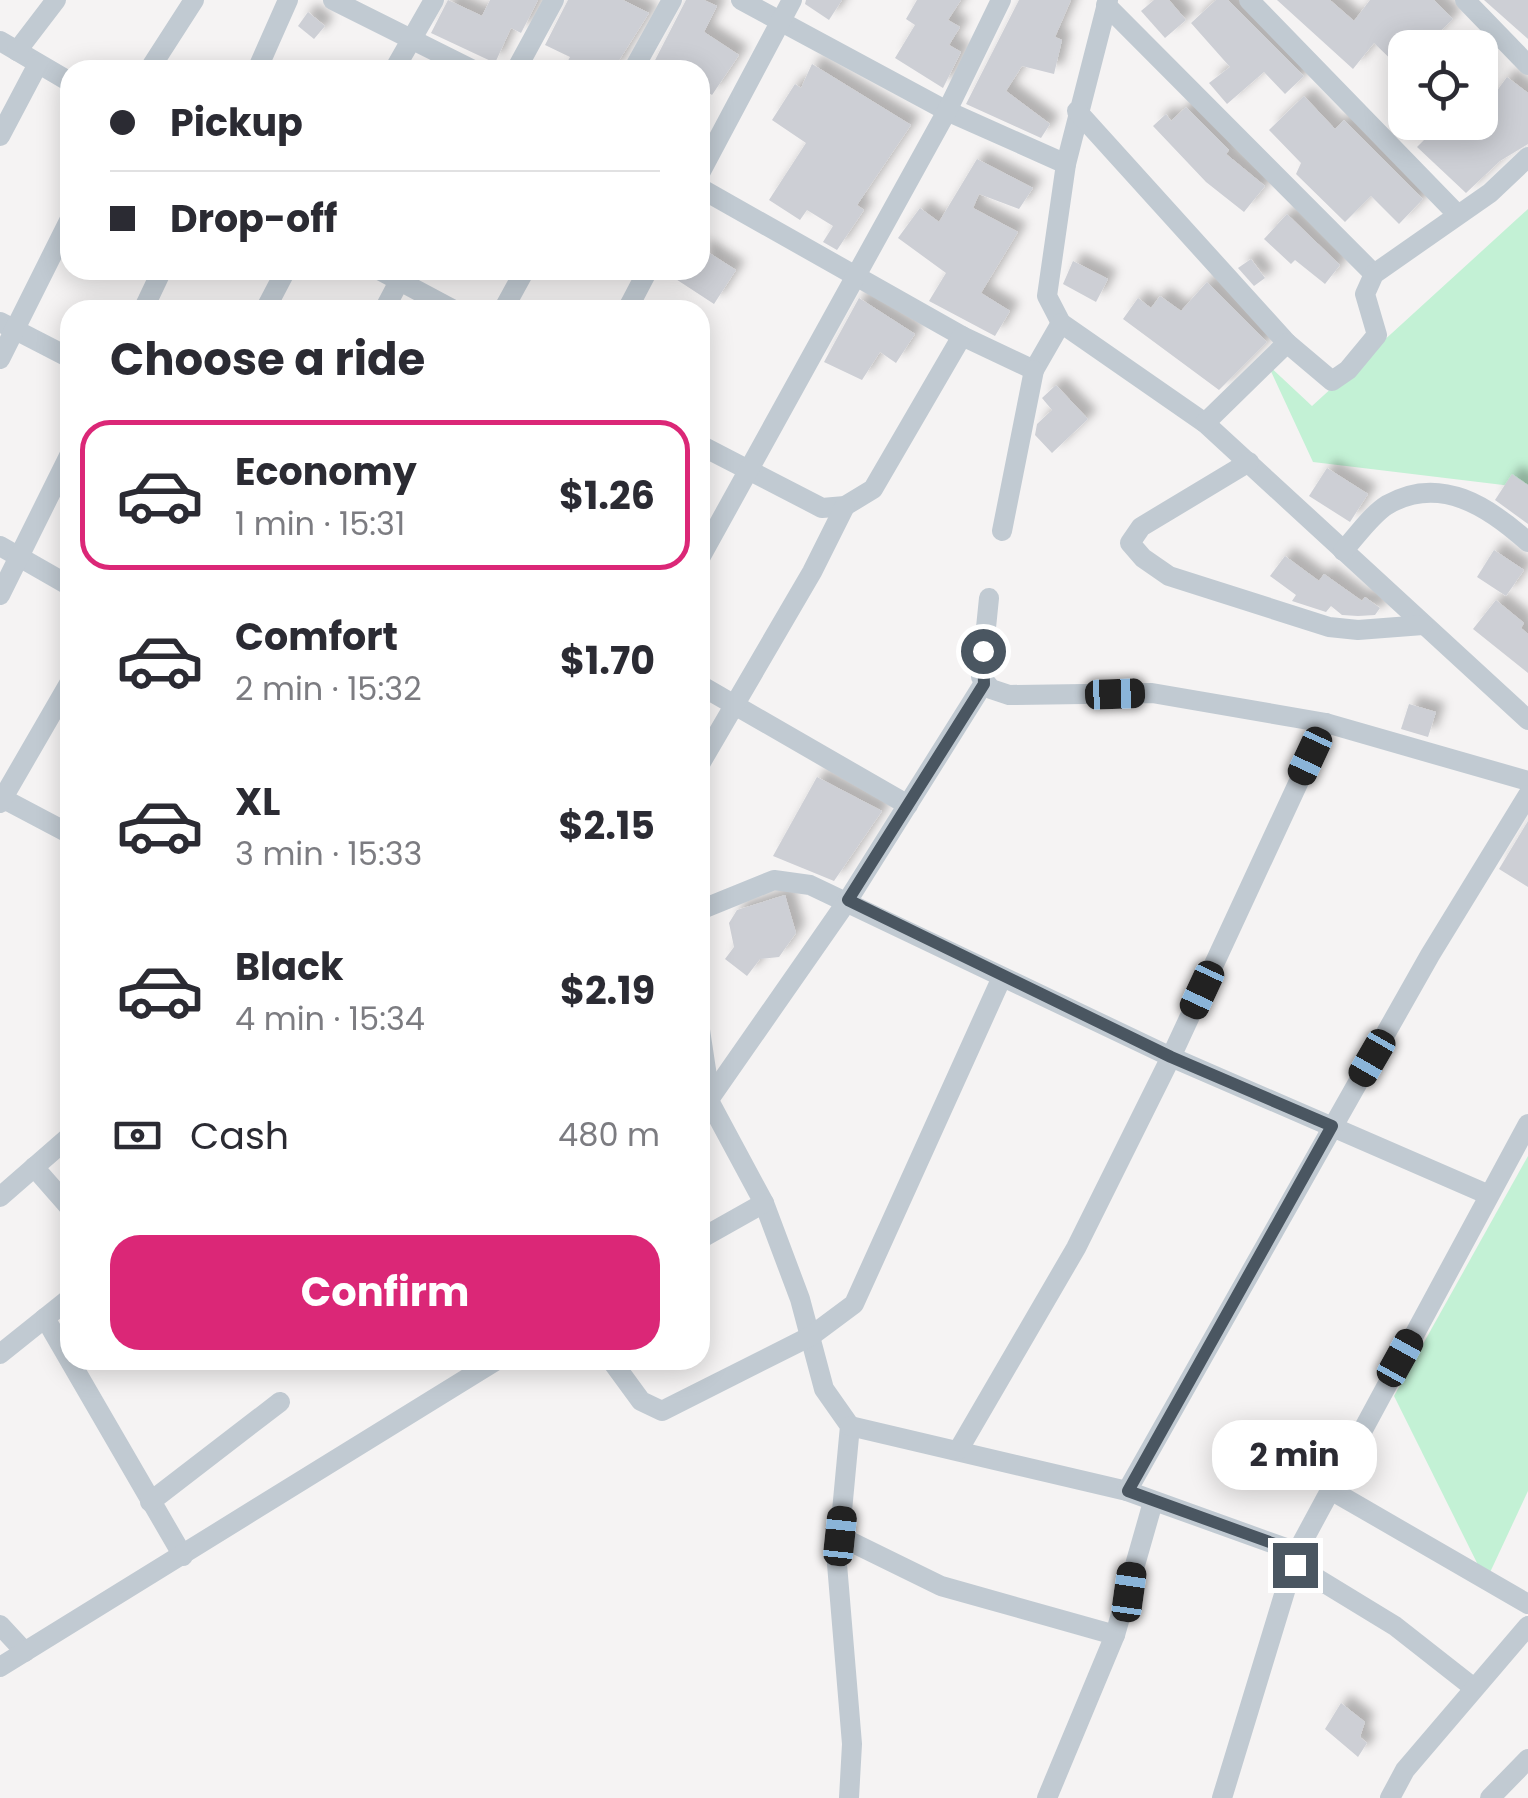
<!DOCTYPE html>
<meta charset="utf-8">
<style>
body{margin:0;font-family:Poppins,sans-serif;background:#f7f7f7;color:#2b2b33;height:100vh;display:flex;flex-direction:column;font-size:38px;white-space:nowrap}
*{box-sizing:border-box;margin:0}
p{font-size:32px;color:#7c7c81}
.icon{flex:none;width:55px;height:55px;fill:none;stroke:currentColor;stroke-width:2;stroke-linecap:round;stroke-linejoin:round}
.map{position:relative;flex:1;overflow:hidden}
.panel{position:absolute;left:60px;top:300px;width:650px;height:1070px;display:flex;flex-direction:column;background:#fff;border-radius:30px;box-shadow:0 5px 25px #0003}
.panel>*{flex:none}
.hud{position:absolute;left:60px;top:60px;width:650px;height:220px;border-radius:30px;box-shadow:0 5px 25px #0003;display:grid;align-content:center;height:220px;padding:0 50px;background:#fff}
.controls{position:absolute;left:1388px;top:30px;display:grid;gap:20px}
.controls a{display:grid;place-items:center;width:110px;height:110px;border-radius:20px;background:#fff;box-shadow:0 5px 25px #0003;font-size:50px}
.end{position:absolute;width:45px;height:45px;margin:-22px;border:12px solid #4a5661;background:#fff;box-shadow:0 0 0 5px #fff}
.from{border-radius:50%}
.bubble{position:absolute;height:70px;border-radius:30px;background:#fff;box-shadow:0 5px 25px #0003;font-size:32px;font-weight:700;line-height:70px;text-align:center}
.car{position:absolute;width:30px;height:60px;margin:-30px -15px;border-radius:12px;box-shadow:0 0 8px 2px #0007;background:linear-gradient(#222 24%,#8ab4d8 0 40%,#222 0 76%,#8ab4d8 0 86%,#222 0)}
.hud b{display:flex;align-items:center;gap:35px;height:95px;font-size:38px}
.hud b+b{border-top:2px solid #e1e1e2}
.hud i{width:25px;height:25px;background:#2b2b33}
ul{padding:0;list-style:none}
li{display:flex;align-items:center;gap:30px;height:150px;margin:0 20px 15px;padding:0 30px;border:5px solid transparent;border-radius:30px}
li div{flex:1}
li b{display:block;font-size:38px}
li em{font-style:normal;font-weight:700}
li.current{border-color:#db2777}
li>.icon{width:90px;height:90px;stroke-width:1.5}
h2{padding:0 50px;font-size:45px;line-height:120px}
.pay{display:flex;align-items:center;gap:25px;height:110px;padding:0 50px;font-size:38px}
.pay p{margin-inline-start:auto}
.cta{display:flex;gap:20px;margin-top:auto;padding:20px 50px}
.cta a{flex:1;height:115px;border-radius:30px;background:#db2777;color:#fff;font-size:40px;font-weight:700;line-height:115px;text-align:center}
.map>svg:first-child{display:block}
.green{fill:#c3f1d5}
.building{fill:#cdcfd5;filter:url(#shadow)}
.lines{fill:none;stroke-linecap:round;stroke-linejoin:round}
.minor{stroke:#c1cad2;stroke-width:20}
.route{stroke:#4a5661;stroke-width:12}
</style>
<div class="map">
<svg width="1528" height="1798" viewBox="0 0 1528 1798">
<defs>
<filter id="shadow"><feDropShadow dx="9" dy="-9" stdDeviation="5" flood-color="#0004"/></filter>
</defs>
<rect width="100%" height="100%" fill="#f5f3f3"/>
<g class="green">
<path d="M 1528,209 L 1528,488 L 1313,462 L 1268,365 L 1312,406 Z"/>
<path d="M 1528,1156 L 1528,1491 L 1486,1581 L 1394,1396 Z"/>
</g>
<g class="building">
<path d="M 448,0 L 482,16 L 490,0 L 538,0 L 521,33 L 511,28 L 495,63 L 431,33 Z"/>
<path d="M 568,0 L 623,0 L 649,13 L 613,70 L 563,70 L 570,57 L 545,45 Z"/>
<path d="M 686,0 L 704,0 L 717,6 L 704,32 L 739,55 L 712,95 L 700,87 L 700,70 L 650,70 Z"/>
<path d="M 806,0 L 842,0 L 829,20 L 805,4 Z"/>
<path d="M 917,0 L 961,0 L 948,20 L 960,27 L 949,45 L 961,52 L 943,88 L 895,58 L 915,25 L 906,19 Z"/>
<path d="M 1019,0 L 1071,0 L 1055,37 L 1062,40 L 1054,74 L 1022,66 L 1006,91 L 1050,124 L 1041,138 L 966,104 Z"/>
<path d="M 1154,0 L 1169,0 L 1186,20 L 1165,38 L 1141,11 Z"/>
<path d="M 1216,0 L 1228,0 L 1304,76 L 1285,94 L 1264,72 L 1227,104 L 1209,83 L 1230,67 L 1191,23 Z"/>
<path d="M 1277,0 L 1330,0 L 1354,21 L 1370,0 L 1434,0 L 1453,19 L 1423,48 L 1405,48 L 1405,73 L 1374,43 L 1353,69 Z"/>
<path d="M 1484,0 L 1528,0 L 1528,39 Z"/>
<path d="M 308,12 L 325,26 L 314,39 L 298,26 Z"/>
<path d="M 812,64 L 911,125 L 857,205 L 864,210 L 837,250 L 823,242 L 833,226 L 807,210 L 800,220 L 769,200 L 806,143 L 772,120 L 795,84 L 801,88 Z"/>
<path d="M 1507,77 L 1528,93 L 1528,144 L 1500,161 L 1466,193 L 1417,147 L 1424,140 L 1403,122 L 1480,122 L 1480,114 Z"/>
<path d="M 1304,96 L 1335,129 L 1344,120 L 1423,199 L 1399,224 L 1371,196 L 1345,222 L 1296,174 L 1301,163 L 1269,130 Z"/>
<path d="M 1186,107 L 1229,150 L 1226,154 L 1265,186 L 1244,212 L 1206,182 L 1153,126 L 1166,114 L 1171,121 Z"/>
<path d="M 977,159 L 1033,188 L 1019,209 L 979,194 L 973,208 L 1018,232 L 981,293 L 1010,311 L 995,336 L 929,301 L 946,273 L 898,238 L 920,208 L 939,222 Z"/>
<path d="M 1287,214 L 1340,265 L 1325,284 L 1295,260 L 1291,264 L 1264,239 Z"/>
<path d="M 700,247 L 736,270 L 714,304 L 662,270 L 700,270 Z"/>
<path d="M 1251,259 L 1265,278 L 1254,286 L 1238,268 Z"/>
<path d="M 1073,261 L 1108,279 L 1096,302 L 1063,284 Z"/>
<path d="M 1207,282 L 1267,342 L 1219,390 L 1123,319 L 1138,298 L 1151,308 L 1160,296 L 1181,311 Z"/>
<path d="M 859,298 L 915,334 L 896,363 L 880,352 L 862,380 L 824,362 Z"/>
<path d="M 1056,385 L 1088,419 L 1052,453 L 1035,435 L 1037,424 L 1052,410 L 1042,398 Z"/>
<path d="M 1327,468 L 1368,494 L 1350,522 L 1309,496 Z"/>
<path d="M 1512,474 L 1528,485 L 1528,524 L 1495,500 Z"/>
<path d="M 1494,550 L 1524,570 L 1506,596 L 1477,577 Z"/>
<path d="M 1285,556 L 1319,581 L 1324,574 L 1362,601 L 1365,597 L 1380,608 L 1375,615 L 1358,616 L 1342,615 L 1331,606 L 1326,612 L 1292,601 L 1296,595 L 1270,576 Z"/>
<path d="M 1496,600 L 1524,623 L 1521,628 L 1528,634 L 1528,673 L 1473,629 Z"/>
<path d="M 1409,704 L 1436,712 L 1428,737 L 1401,729 Z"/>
<path d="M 817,777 L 882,811 L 834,881 L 773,856 Z"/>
<path d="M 1528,821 L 1528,887 L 1499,869 Z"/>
<path d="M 785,895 L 796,933 L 779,957 L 760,959 L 747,976 L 725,959 L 734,947 L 729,923 L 737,910 Z"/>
<path d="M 1341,1703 L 1365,1722 L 1360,1737 L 1367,1743 L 1358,1757 L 1325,1729 Z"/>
</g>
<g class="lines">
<g class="minor">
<path d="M 333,0 L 473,70"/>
<path d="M 741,0 L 947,111 L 1066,164"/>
<path d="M 1108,0 L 1066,164 L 1047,296 L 1061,323 L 1205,423 L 1528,720"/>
<path d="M 1249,0 L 1457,214"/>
<path d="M 1465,0 L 1528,65"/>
<path d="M 1106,5 L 1374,274"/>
<path d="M 0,41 L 70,82"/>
<path d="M 17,51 L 56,0"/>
<path d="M 149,70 L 194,0"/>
<path d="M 257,70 L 288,0"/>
<path d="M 394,70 L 434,0"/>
<path d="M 516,70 L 554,0"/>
<path d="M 633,70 L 672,0"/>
<path d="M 1077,111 L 1287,343"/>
<path d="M 0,136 L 38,64"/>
<path d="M 700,173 L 792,0"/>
<path d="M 700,188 L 962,336 L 1034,370 L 1061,323"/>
<path d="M 379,270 L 454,310"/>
<path d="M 143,310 L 162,270"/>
<path d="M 265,310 L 286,270"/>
<path d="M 384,310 L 404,272"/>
<path d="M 503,310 L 525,270"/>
<path d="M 627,310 L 648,270"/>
<path d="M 0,322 L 70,358"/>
<path d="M 0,359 L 70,219"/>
<path d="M 1205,423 L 1287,343 L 1332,381 L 1348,370 L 1377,335 L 1365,294 L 1374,274 L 1490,193 L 1528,157"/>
<path d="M 700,445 L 822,508 L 845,506 L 873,489 L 962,336"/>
<path d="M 1249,462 L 1141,527 L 1130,543 L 1143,558 L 1169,576 L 1329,627 L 1358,630 L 1423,625"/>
<path d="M 1002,531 L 1034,370"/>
<path d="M 0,546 L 70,586"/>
<path d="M 1343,551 C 1356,537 1371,515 1387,505 C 1440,474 1489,507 1528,542"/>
<path d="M 700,558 L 947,111 L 1001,0"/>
<path d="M 0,595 L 70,454"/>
<path d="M 989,598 L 981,677 L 991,689 L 1009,695 L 1152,693 L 1326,723 L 1528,781"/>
<path d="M 700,685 L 908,805"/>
<path d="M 700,764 L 812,572 L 845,506"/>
<path d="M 0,797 L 70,834"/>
<path d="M 0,803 L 70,682"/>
<path d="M 700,910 L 774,880 L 810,885 L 1171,1057 L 1489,1195"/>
<path d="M 700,1030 L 710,1096"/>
<path d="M 700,1084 L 764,1203 L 800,1299 L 824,1389 L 850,1426 L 837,1564 L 852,1744 L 849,1798"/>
<path d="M 710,1098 L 848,900 L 984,683"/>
<path d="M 34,1167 L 70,1208"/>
<path d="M 0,1197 L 70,1136"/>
<path d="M 700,1239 L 764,1203"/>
<path d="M 45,1318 L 183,1556"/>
<path d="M 0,1354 L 70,1298"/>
<path d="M 611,1360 L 641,1401 L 662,1411 L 811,1336 L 854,1304 L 1002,977"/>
<path d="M 850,1426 L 1127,1491 L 1297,1552"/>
<path d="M 959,1449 L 1076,1248 L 1171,1057 L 1326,723"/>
<path d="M 1329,1489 L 1528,1604"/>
<path d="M 1127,1491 L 1430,955 L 1528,795"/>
<path d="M 150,1502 L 280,1402"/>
<path d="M 839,1536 L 941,1586 L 1115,1635"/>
<path d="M 1295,1565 L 1395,1626 L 1474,1688"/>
<path d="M 0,1625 L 25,1652"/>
<path d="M 0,1667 L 497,1360"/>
<path d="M 1047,1798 L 1115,1635 L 1153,1502"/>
<path d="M 1222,1798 L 1297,1552 L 1528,1124"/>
<path d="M 1390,1798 L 1405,1770 L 1528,1626"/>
<path d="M 1490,1798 L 1528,1759"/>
</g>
</g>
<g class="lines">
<path class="route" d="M 983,651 L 984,684 L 848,900 L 1171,1057 L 1332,1126 L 1128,1491 L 1297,1552 L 1295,1565"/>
</g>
</svg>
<div class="controls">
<a><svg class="icon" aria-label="locate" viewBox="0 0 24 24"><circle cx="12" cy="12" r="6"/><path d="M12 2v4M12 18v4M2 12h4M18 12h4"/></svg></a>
</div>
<i class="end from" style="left:983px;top:651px"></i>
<i class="end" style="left:1295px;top:1565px"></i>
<div class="bubble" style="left:1212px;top:1420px;width:165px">2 min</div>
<i class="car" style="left:1115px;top:694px;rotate:88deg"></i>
<i class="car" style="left:1310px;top:756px;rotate:205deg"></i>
<i class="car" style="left:1202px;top:990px;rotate:205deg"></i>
<i class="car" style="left:1372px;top:1058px;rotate:210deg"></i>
<i class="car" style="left:1400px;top:1358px;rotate:29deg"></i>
<i class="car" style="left:840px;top:1536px;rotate:6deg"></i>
<i class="car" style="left:1129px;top:1592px;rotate:8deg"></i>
<div class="hud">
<b><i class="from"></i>Pickup</b>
<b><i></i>Drop-off</b>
</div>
<section class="panel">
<h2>Choose a ride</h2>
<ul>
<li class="current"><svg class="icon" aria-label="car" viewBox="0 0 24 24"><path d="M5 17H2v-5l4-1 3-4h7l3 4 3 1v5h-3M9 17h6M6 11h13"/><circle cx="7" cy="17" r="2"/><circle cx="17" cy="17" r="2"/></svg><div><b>Economy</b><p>1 min · 15:31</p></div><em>$1.26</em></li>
<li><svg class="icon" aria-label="car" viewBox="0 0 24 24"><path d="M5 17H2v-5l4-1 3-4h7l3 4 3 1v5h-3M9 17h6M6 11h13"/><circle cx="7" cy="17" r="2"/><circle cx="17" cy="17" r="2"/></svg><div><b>Comfort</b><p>2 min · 15:32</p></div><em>$1.70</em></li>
<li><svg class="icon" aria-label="car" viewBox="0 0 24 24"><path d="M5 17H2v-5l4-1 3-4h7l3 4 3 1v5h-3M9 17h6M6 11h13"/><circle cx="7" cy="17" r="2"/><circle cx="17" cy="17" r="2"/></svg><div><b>XL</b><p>3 min · 15:33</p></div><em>$2.15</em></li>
<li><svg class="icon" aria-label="car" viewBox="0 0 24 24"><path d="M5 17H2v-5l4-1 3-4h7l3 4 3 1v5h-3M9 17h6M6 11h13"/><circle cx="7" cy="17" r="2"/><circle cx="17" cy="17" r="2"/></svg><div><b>Black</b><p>4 min · 15:34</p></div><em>$2.19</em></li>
</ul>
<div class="pay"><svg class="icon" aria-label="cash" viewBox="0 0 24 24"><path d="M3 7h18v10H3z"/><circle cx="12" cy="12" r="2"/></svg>Cash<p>480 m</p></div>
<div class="cta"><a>Confirm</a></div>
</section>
</div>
